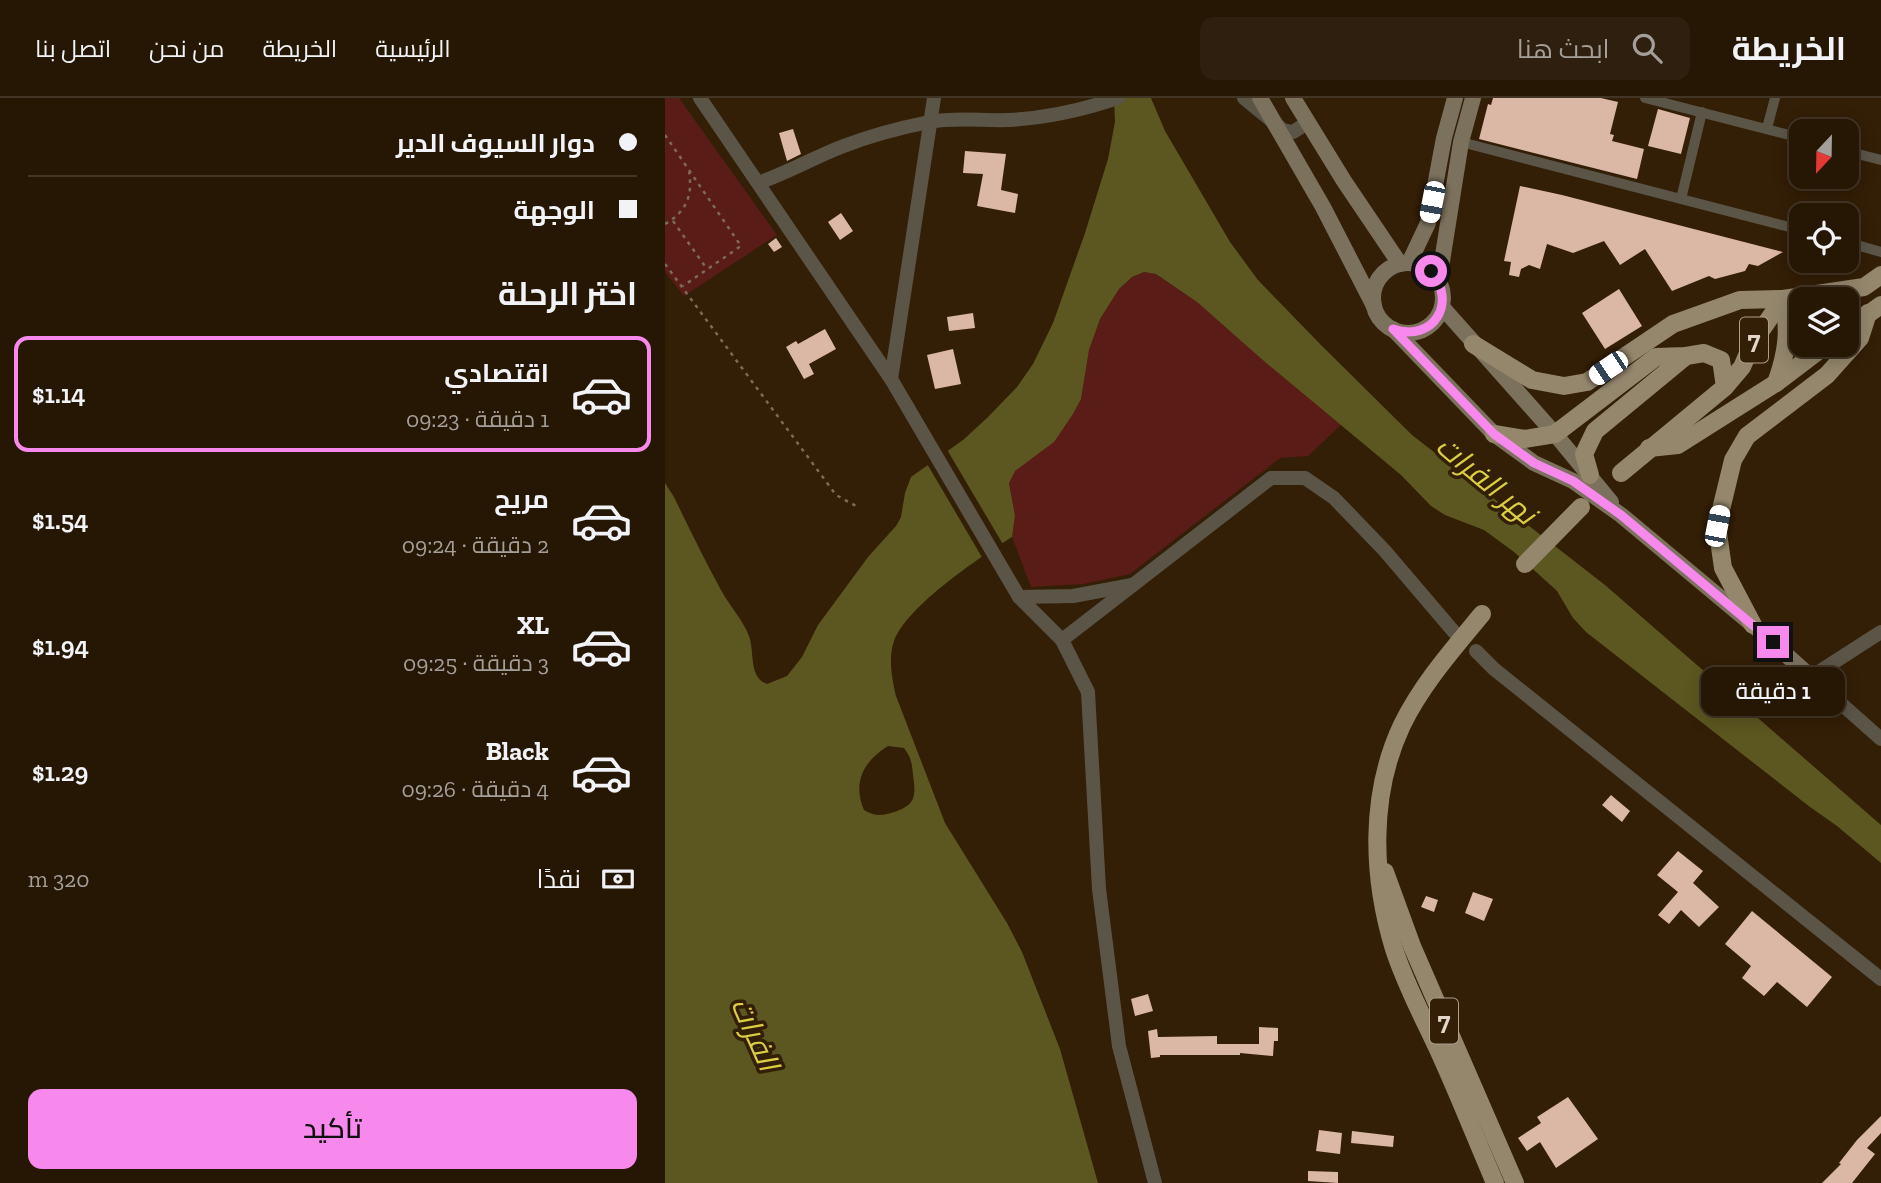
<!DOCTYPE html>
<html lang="ar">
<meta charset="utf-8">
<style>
body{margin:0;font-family:"Zilla Slab",Cairo,serif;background:#2e1f0e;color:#f1f3f6;direction:rtl;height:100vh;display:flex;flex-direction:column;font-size:26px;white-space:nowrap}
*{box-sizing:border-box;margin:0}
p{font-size:23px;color:#a49f9a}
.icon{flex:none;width:38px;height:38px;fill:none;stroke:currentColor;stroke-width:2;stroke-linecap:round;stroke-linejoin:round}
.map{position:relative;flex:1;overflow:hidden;direction:ltr}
.panel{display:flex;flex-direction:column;background:#261604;width:665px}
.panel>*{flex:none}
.banner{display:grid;align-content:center;height:154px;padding:0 28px;background:#261604}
.needle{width:46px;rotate:202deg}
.buttons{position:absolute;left:1124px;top:21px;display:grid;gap:14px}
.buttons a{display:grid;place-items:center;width:70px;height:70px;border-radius:14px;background:#261604;box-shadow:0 4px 18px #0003,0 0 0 2px #423526;font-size:35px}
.end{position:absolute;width:32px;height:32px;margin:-16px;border:9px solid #f788ec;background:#111;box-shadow:0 0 0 4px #111}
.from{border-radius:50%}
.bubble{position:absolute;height:49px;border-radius:14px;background:#261604;box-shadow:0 4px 18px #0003,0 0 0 2px #423526;font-size:23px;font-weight:600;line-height:49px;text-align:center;direction:rtl}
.car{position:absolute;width:21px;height:42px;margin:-21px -10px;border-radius:9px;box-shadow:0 0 5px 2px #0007;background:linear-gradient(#fff 24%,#345 0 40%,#fff 0 76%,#345 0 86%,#fff 0)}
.banner b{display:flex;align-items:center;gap:24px;height:66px;font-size:26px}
.banner b+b{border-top:2px solid #423526}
.banner i{width:18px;height:18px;background:#f1f3f6}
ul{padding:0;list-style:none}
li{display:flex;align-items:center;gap:21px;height:116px;margin:0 14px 10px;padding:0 14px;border:4px solid transparent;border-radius:14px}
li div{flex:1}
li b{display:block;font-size:26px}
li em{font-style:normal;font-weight:600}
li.active{border-color:#f788ec}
li>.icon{width:63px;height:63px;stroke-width:1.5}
h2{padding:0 28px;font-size:32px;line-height:84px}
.pay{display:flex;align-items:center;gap:18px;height:77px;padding:0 28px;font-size:26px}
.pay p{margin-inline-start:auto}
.action{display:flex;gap:14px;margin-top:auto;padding:14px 28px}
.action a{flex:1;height:80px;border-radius:14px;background:#f788ec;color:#111;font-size:28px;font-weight:600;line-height:80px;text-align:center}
header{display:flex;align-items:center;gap:42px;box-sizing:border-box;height:98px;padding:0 35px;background:#261604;border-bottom:2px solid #423526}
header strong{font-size:33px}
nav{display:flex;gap:38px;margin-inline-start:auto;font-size:24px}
.search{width:490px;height:63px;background:#2e1f0e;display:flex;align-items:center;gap:18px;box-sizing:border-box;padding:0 24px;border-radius:14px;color:#a49f9a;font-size:26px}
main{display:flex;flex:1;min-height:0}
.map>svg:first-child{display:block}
.green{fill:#5a1c17}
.water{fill:#5c5720;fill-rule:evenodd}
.pier{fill:#331e06}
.building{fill:#dbb7a5}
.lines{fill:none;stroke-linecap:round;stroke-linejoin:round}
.path{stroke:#7d6b57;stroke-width:2.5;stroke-dasharray:3.5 5;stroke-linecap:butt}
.minor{stroke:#5b5548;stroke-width:10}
.tertiary{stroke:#5b5548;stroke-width:14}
.secondary{stroke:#7b715d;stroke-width:16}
.primary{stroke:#94876c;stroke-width:18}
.route{stroke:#f788ec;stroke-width:9}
.labels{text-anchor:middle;stroke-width:7;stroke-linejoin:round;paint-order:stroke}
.shield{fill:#331e06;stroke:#ae9e8d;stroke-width:2}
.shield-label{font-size:26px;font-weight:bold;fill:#e3d5c7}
.water-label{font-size:30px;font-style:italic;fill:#dbcf41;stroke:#331e06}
</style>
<header>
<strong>الخريطة</strong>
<div class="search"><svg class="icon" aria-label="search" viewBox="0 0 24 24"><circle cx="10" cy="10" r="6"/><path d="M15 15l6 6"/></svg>ابحث هنا</div>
<nav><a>الرئيسية</a><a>الخريطة</a><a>من نحن</a><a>اتصل بنا</a></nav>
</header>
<main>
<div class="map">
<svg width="1216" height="1085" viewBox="0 0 1216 1085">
<rect width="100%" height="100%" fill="#331e06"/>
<g class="green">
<path d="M 0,0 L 14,0 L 112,137 L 19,198 L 0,174 Z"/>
<path d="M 479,174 L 491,176 L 532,204 L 676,327 L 643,358 L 615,360 L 465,476 L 419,486 L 366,489 L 347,439 L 350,418 L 344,385 L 350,372 L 363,361 L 374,355 L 408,316 L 416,301 L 424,252 L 435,221 L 454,191 L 467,179 Z"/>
</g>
<path class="water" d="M 449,0 L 486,0 L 500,33 L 565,144 L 593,182 L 656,247 L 747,337 L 940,487 L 1216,727 L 1216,765 L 1172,728 L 1145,709 L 921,534 L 908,520 L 892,493 L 849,454 L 819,432 L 780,417 L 766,408 L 736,377 L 599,263 L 532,204 L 491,176 L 479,174 L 467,179 L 454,191 L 435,221 L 424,252 L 416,301 L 408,316 L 389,344 L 350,373 L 344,385 L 350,418 L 347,439 C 314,460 243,507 229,543 C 223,560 227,581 231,598 L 280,725 L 342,825 L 357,854 L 395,951 L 433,1085 L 0,1085 L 0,385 L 9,399 C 24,430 39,461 56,492 C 64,507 78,522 84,538 C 90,554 83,579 102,586 L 122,578 L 137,559 L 153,527 L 203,459 L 231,428 L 236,419 L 240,395 L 246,379 L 298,342 L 323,319 L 352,289 L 368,266 L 388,225 L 420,135 L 443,61 L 450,24 ZM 223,648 L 239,650 C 246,659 247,665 248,677 C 251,699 251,708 226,715 C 215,718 209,718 199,712 C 187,684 199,663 223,648 Z"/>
<path class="pier" d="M 281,350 L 339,448 L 318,461 L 261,364 Z"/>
<g class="building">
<path d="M 828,0 L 936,0 L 953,4 L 945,36 L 949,37 L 947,43 L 979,51 L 972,81 L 814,41 L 823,6 L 826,7 Z"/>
<path d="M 993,11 L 1025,20 L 1016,56 L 983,48 Z"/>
<path d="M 128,31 L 136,56 L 122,63 L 114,35 Z"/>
<path d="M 300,53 L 341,56 L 336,92 L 353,96 L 350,115 L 312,108 L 318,76 L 298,75 Z"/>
<path d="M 855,88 L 897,97 L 1118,154 L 1093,168 L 1084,166 L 1080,173 L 1050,181 L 1044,178 L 1007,193 L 980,151 L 955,167 L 939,143 L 908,155 L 882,146 L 875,171 L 864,167 L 856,171 L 854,179 L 844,177 L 846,164 L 839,163 Z"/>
<path d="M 176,115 L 188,133 L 175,142 L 163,124 Z"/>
<path d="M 111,140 L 117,149 L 109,154 L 103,146 Z"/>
<path d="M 954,191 L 977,228 L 940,251 L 917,215 Z"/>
<path d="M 308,215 L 310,230 L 284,233 L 282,219 Z"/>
<path d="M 160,231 L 171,251 L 144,266 L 149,276 L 139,281 L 121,249 L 131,243 L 133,246 Z"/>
<path d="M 288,251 L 296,286 L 270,291 L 262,257 Z"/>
<path d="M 946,697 L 965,713 L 957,724 L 937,707 Z"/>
<path d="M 1013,753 L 1038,773 L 1028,785 L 1054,809 L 1034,829 L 1016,812 L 1004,826 L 993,817 L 1013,794 L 992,777 Z"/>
<path d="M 808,794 L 828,801 L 819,823 L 800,815 Z"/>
<path d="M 761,798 L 773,802 L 769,814 L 756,809 Z"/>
<path d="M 1087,813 L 1167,879 L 1142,909 L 1112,884 L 1099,898 L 1077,880 L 1086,868 L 1060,846 Z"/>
<path d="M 483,896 L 488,913 L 470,918 L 466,901 Z"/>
<path d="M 594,929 L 613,930 L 613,943 L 609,943 L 608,958 L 575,955 L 575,957 L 495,957 L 495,959 L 486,960 L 483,933 L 492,931 L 493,939 L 552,938 L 552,946 L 594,946 Z"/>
<path d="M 903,999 L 933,1041 L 891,1070 L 875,1044 L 862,1053 L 853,1040 L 876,1025 L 872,1019 Z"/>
<path d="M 1216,1018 L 1216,1035 L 1202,1050 L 1210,1056 L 1187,1085 L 1157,1085 L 1176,1066 L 1174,1065 L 1192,1042 Z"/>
<path d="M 654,1032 L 677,1035 L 675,1056 L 651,1053 Z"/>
<path d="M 687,1033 L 729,1038 L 728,1049 L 686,1045 Z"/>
<path d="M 643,1073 L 673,1074 L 673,1085 L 643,1083 Z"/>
</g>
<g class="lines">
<g class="path">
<path d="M 0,37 L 76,148 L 18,188"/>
<path d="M 8,123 L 42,171"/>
<path d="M 0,126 C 21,114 28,98 24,74"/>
<path d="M 0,166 L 171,397 L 191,408"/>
</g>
<g class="minor">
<path d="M 980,0 L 1136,40"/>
<path d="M 1102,30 L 1110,0"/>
<path d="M 796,44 L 1136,132"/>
<path d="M 1181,53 L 1216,62"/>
<path d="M 1016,101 L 1037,14"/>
<path d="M 1181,144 L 1216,154"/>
</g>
<g class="tertiary">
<path d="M 35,0 L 226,281 L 354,499 L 397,542"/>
<path d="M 579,0 L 618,32 L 628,34 L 642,25"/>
<path d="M 93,85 C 122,75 148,60 176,49 C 204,38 234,30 264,24 C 290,19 317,23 344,22 C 382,20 418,12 453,0"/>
<path d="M 226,281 L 269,0"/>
<path d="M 354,499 L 408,498 L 467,487"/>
<path d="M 1216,534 L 1146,579 L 1216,641"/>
<path d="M 811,553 L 829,571 L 1216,881"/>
<path d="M 490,1085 L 454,948 L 434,791 L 423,594 L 397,542 L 606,380 L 640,380 L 669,400 L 720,453 L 789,534"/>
</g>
<g class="secondary">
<path d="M 595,0 L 658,109 L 709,208"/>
<path d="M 628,0 L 679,83 L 735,166"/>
<path d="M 744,165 L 763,125 L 779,40 L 790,0"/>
<circle cx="743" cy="200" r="35"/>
<path d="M 774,182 L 796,44 L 808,0"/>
<path d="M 777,209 L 890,336 L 946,404"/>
<path d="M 728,231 L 829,336 L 869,365 L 908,383 L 956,417 L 1088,527 L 1146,579"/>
</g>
<g class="primary">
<path d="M 1181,232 L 1216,207"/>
<path d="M 808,246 L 867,282 L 899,288 L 922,284 L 1008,226 L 1075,202 L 1118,201 C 1125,232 1122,255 1111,285"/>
<path d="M 829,336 L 859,341 L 890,336 L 991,259 L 1021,258 L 1039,255 L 1056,262 L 1060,289"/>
<path d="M 984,350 L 1013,347 L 1111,285 L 1161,247"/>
<path d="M 956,375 L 1060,289 L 1077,269 L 1088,244 L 1118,201 L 1199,189 L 1216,177"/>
<path d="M 925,377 L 919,356 L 930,333 L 1021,258"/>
<path d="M 860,466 L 916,409"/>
<path d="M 817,516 C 788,551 757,586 737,627 C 704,697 707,779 729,851 C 741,888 760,923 776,958 C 795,1000 812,1043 830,1085"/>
<path d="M 1088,527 L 1058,470 L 1052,428 L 1068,362 L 1082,338 L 1162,277 L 1195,240 L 1203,215"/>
<path d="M 720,774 L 747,848 L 850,1085"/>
</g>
</g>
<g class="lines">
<path class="route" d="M 766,173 C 793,205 768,245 728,231 L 829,336 L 869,365 L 908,383 L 956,417 L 1108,544"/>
</g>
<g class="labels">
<g class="shield">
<rect x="1075" y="219.5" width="28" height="45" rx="5"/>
<rect x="765" y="900.5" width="28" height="45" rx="5"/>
</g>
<g class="shield-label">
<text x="1089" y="251">7</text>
<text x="779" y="932">7</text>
</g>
<g class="water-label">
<text transform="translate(821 382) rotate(40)" y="10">نهر الفرات</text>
<text transform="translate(90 936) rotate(66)" y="10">الفرات</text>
</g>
</g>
</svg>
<div class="buttons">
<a><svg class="needle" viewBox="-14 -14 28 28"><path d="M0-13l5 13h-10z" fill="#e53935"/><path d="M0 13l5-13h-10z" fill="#a49f9a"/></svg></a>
<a><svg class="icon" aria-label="locate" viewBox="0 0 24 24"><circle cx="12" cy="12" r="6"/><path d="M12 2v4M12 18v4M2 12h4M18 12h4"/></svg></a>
<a><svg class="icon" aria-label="layers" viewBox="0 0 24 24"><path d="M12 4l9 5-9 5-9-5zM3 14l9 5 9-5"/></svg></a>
</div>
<i class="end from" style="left:766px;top:173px"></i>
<i class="end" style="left:1108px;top:544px"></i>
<div class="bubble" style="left:1036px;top:569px;width:144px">1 دقيقة</div>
<i class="car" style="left:767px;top:104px;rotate:191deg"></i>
<i class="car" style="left:943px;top:270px;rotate:236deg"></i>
<i class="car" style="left:1052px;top:428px;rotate:11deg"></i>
</div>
<section class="panel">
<div class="banner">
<b><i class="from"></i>دوار السيوف الدير</b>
<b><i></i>الوجهة</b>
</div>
<h2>اختر الرحلة</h2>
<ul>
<li class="active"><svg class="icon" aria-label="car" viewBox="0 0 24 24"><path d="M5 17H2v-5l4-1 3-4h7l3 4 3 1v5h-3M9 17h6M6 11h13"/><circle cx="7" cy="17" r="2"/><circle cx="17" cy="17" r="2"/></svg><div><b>اقتصادي</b><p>1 دقيقة · 09:23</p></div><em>$1.14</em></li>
<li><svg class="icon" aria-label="car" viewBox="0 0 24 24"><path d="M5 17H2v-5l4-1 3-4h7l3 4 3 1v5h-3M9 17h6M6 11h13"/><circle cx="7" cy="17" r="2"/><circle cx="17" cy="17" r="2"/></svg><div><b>مريح</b><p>2 دقيقة · 09:24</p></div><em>$1.54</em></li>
<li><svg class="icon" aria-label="car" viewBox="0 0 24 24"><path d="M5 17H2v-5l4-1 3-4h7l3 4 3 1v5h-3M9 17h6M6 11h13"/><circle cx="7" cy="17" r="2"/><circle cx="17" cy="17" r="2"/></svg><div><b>XL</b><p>3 دقيقة · 09:25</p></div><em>$1.94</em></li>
<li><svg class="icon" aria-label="car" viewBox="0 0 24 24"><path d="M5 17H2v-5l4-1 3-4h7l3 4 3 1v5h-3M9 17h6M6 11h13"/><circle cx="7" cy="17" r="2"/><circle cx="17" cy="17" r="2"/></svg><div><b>Black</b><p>4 دقيقة · 09:26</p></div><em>$1.29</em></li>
</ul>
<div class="pay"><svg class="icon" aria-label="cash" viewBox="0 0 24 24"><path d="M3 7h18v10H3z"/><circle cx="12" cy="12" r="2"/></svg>نقدًا<p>320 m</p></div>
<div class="action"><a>تأكيد</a></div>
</section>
</main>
